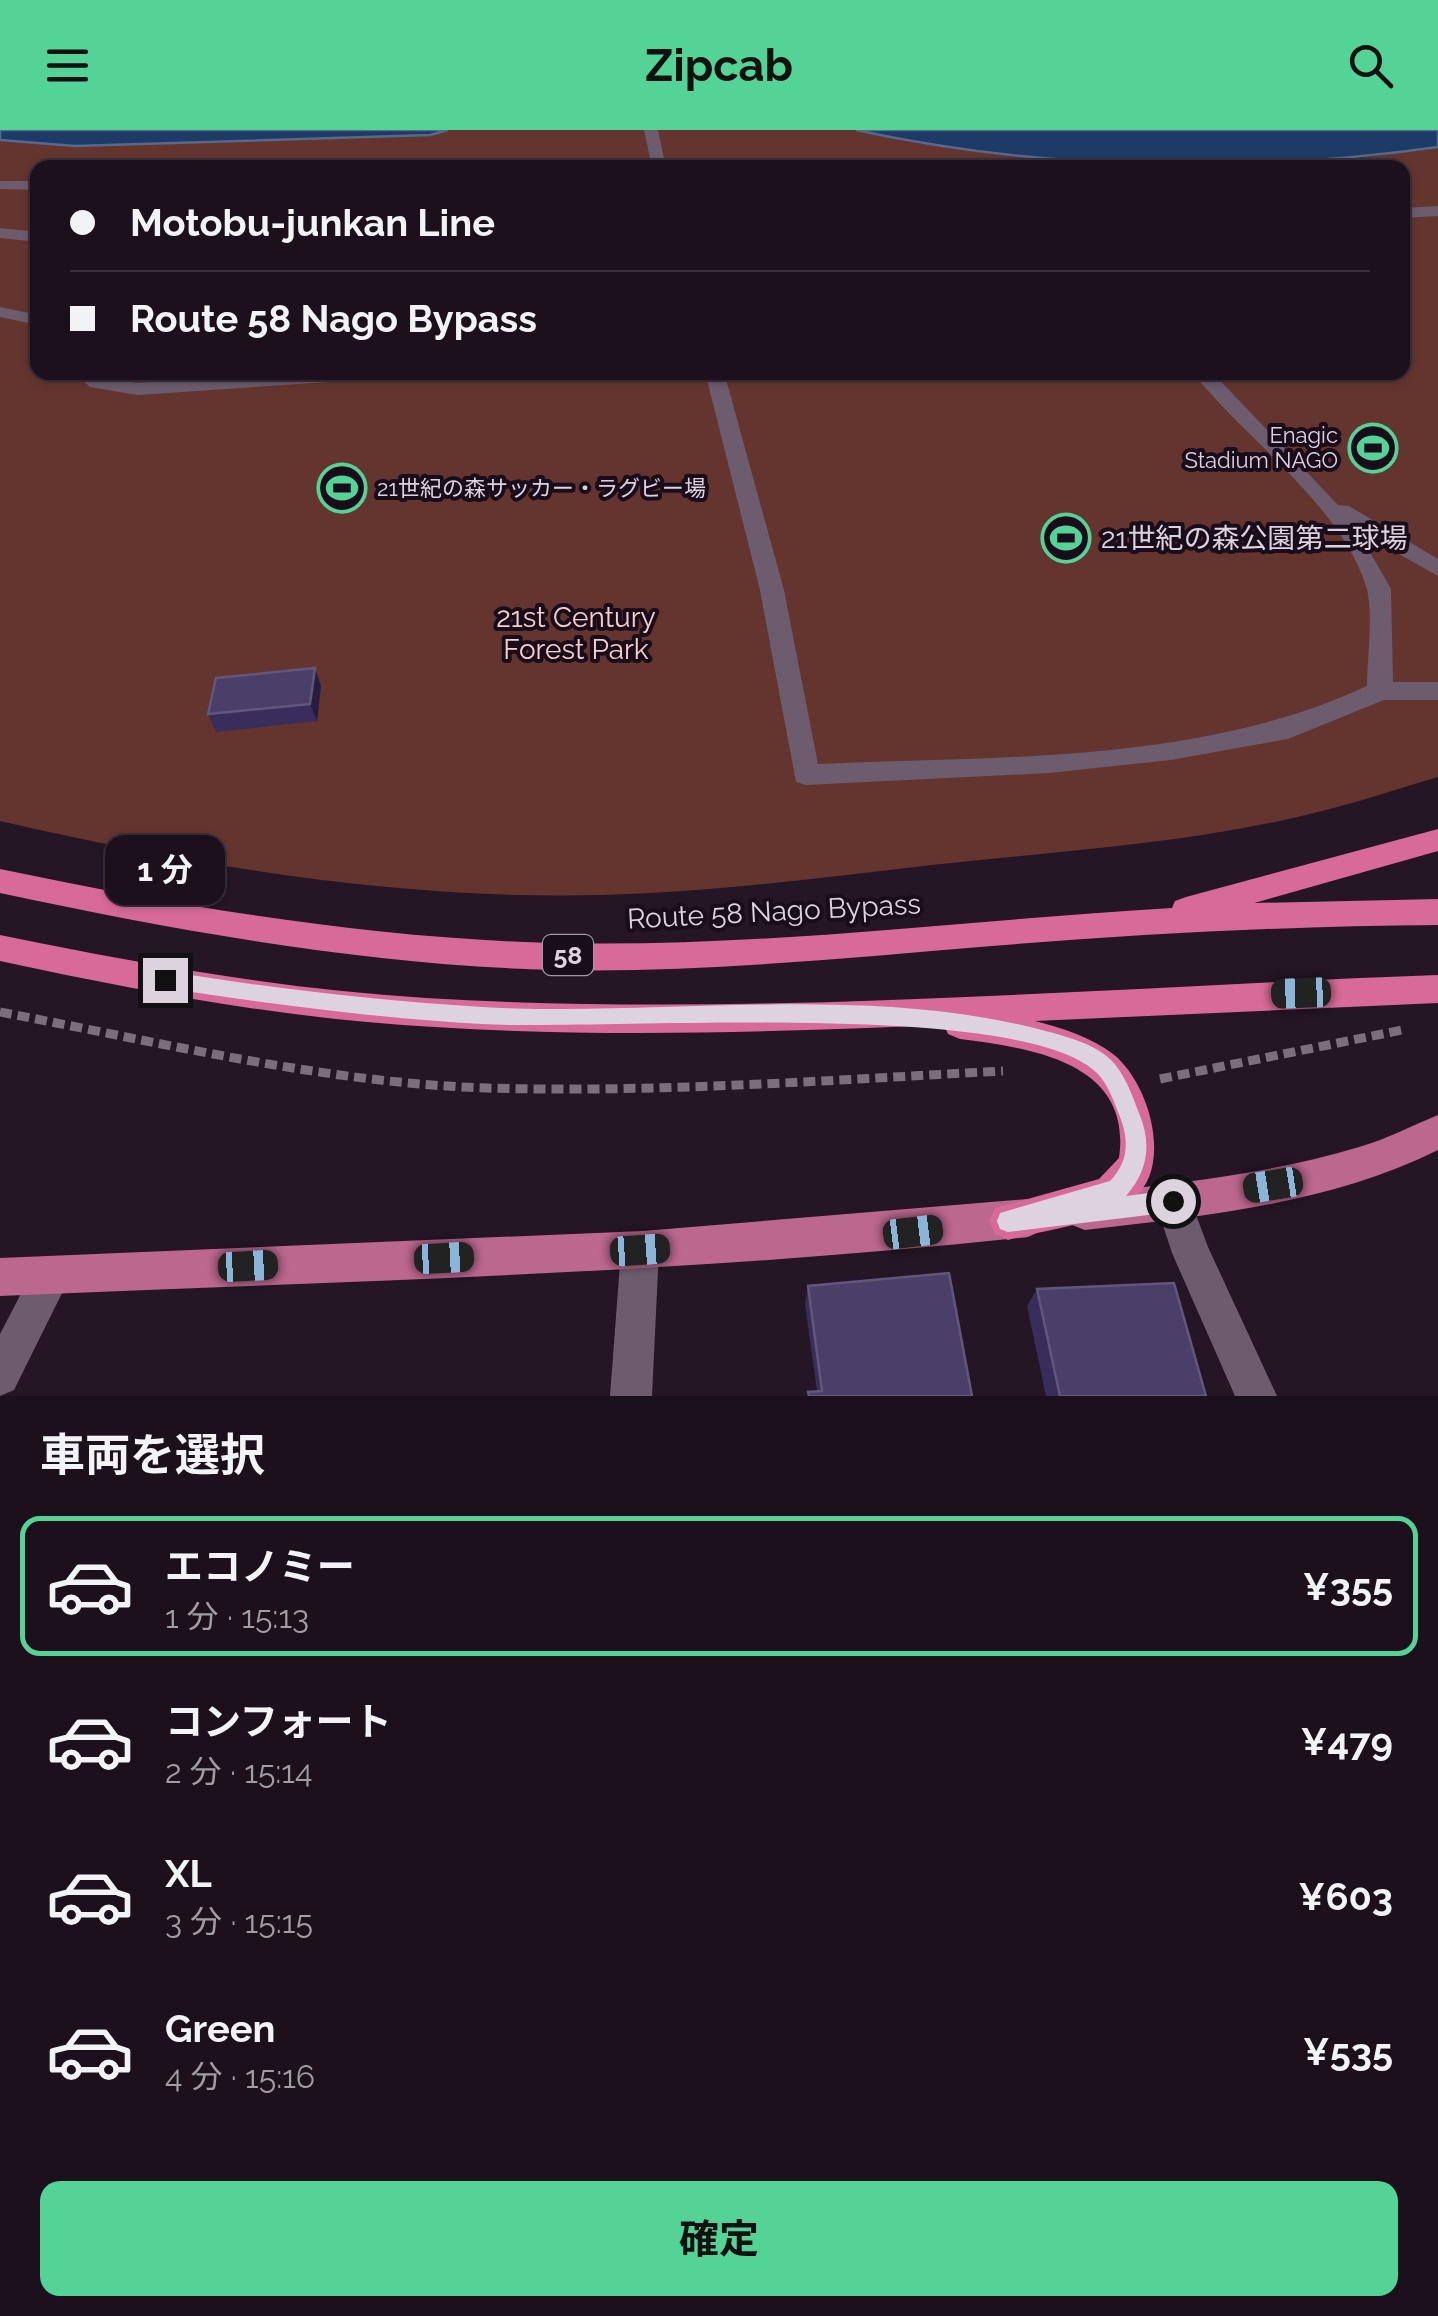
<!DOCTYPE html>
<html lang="ja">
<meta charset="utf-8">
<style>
body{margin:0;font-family:Raleway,"Noto Sans JP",sans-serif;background:#241925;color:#f1f3f6;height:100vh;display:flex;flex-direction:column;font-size:38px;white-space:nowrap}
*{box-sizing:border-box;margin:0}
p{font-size:32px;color:#a09da3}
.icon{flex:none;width:55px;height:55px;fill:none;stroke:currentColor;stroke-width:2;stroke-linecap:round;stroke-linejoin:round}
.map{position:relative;height:1266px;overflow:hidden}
.side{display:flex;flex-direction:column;background:#1b101c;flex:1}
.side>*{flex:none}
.guide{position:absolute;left:30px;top:30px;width:1380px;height:220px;border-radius:20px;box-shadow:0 2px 8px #0004,0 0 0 2px #39303b;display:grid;align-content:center;height:220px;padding:0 40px;background:#1b101c}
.end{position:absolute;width:45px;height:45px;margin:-22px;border:12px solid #ddd3de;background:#111;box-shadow:0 0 0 5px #111}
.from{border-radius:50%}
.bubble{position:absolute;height:70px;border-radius:20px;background:#1b101c;box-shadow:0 2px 8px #0004,0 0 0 2px #39303b;font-size:32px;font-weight:700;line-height:70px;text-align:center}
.car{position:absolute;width:30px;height:60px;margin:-30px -15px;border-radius:12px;box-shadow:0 0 8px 2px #0007;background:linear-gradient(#222 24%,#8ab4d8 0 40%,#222 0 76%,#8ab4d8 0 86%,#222 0)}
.guide b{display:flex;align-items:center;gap:35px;height:95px;font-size:38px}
.guide b+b{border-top:2px solid #39303b}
.guide i{width:25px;height:25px;background:#f1f3f6}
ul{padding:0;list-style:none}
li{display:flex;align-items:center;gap:30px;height:140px;margin:0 20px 15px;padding:0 20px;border:5px solid transparent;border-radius:20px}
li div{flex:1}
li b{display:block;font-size:38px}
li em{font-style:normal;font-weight:700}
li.active{border-color:#53d396}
li>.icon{width:90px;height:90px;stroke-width:1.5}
h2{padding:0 40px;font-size:45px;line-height:120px}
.primary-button{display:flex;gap:20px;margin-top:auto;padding:20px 40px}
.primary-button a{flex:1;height:115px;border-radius:20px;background:#53d396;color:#111;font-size:40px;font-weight:700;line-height:115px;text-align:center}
header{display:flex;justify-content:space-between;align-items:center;height:130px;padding:0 40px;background:#53d396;color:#111;font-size:45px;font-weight:700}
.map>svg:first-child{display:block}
.green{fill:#63352e;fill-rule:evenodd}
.water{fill:#1e3b67;stroke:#57698b;stroke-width:2.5}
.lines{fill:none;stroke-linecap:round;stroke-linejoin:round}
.path{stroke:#7b6f7c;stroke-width:9;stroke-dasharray:12 6;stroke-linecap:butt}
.service{fill:#6c5c6e;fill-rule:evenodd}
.minor{fill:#6c5c6e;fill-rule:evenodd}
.primary{fill:#bc678e;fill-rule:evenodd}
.trunk{fill:#d76a98;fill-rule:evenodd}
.wall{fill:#382d5b}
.shaded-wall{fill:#291d3f}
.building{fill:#4a3f69;stroke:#61567b;stroke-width:2.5}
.route{fill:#ddd3de}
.labels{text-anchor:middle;stroke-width:8;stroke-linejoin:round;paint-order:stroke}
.far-poi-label{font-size:22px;fill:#ddd3de;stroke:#1a0d1b;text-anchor:end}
.shield{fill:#1a0d1b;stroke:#a298a4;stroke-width:2.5}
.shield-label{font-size:25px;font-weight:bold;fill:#ddd3de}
.poi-label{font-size:28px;fill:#ddd3de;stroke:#1a0d1b;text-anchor:start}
.park-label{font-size:28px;fill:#f6cfc8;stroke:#1a0d1b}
.street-label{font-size:28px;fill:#ddd3de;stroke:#1a0d1b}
</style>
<header><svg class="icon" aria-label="menu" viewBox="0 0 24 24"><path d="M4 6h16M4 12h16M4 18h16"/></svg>Zipcab<svg class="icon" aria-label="search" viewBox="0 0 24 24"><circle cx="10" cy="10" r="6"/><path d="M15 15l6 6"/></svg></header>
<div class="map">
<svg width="1438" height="1266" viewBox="0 0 1438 1266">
<rect width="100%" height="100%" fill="#241625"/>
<path class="green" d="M 448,0 L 855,0 L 1030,26 L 1218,35 L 1353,29 L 1438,17 L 1438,647 C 1397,659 1356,673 1314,683 C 1190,714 1059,721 932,735 C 821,748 712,762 600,765 C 399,770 195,736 0,691 L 0,10 L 75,16 L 430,5 ZM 38,38 L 1402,38 L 1402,242 L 38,242 Z"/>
<g class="water">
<path d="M 0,0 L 448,0 L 430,5 L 75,16 L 0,10 Z"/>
<path d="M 856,0 L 1438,0 L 1438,17 C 1247,44 1045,41 856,0 Z"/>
</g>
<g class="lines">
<g class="path">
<path d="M 0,882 C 159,912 325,953 487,958 C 659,963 831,950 1003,941"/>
<path d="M 1160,949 L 1402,900"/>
</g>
<g class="service">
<path d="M 644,0 L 658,0 L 666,38 L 652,38 Z"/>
<path d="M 0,51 L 38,51 L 38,60 L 0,59 Z"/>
<path d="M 1438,76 L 1438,86 L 1402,88 L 1402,78 Z"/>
<path d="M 0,98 L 38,102 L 38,112 L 0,108 Z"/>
<path d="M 0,177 L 38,185 L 38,195 L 0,187 Z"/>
<path d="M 74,242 L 96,242 L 103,248 L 138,253 L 296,242 L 397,242 L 388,248 L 138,265 L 90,257 Z"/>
<path d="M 705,242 L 724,242 L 784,460 L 818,634 C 999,626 1199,634 1367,556 C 1367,529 1374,481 1366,456 C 1340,374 1245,309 1192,242 L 1212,242 L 1338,375 L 1349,376 L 1438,429 L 1438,446 L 1358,401 L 1391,459 L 1393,552 L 1438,552 L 1438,570 L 1384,570 L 1288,609 L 1171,630 L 1049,643 L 806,655 L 796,652 L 760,460 Z"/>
</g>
<g class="minor">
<path d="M 1173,1053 L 1186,1058 L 1208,1117 L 1277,1266 L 1235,1266 L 1172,1123 L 1155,1071 L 1160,1058 Z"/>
<path d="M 640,1101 L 653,1107 L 659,1120 L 652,1266 L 610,1266 L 621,1120 L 627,1107 Z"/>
<path d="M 52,1126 L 66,1131 L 71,1145 L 14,1260 L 0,1266 L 0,1204 L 38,1131 Z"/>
</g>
<g class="primary">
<path d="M 1438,985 L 1438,1020 C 1329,1074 1205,1086 1085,1100 L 1072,1095 L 1066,1082 L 1072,1069 L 1085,1064 C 1177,1053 1271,1044 1359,1017 C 1387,1009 1411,996 1438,985 Z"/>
<path d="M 1028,1069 L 1041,1075 L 1047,1088 L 1041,1101 L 1028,1107 C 686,1144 343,1151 0,1166 L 0,1128 L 643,1101 Z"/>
</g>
<g class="trunk">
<path d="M 1438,699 L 1438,721 L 1254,773 L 1438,769 L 1438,795 C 1289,796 1141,804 992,816 C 847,828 700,843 554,840 C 367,835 183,802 0,763 L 0,739 C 183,777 366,808 553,813 C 760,818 966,790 1172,778 L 1175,771 L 1186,767 Z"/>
<path d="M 0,805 C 141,834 282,859 426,868 C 763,888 1101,857 1438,845 L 1438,873 L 1035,891 C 1062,898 1091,907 1113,924 C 1149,952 1174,1036 1133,1069 C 1101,1095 1046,1099 1008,1110 L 995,1104 L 989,1091 L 995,1078 L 1099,1049 L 1119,1028 C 1133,931 1029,918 960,909 L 948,904 L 944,895 C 752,903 559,909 367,892 C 243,881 121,857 0,831 Z"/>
</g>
</g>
<g class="wall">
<path d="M 321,556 L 317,591 L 216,602 L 208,584 Z"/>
<path d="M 808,1156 L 972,1266 L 808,1266 L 808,1262 L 817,1261 L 805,1174 Z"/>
<path d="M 1037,1159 L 1206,1266 L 1046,1266 L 1027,1176 Z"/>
</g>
<path class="shaded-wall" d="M 315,538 L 321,556 L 317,591 L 310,574 Z"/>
<g class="building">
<path d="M 315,538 L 310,574 L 208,584 L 216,548 Z"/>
<path d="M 949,1143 L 972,1266 L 809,1266 L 808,1262 L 822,1261 L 808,1156 Z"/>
<path d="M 1174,1153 L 1206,1266 L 1060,1266 L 1037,1159 Z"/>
</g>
<path class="route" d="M 165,841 C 270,858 376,871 482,877 C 667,887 860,853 1042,900 C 1064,906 1094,913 1111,930 C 1125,944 1132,965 1139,983 C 1152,1014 1148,1041 1126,1066 L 1173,1060 L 1181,1063 L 1184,1071 L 1181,1079 L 1173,1082 L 1008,1102 L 1000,1099 L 997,1091 L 1000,1083 L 1110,1051 C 1130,1030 1129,1008 1118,982 C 1113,969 1107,953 1097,943 C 1020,868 601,901 482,894 C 376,888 270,874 165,858 L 156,850 Z"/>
<defs>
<g id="stadium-ring" transform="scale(2.5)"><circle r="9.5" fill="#1a0d1b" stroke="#53d396" stroke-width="1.5"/><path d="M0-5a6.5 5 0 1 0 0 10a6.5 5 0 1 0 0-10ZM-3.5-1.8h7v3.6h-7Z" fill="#53d396"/></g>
</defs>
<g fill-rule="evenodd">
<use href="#stadium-ring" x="1373" y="318"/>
<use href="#stadium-ring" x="342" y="358"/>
<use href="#stadium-ring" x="1066" y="408"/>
</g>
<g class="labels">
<g class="far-poi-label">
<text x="1338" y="313">Enagic<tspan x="1338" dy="25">Stadium NAGO</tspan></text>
<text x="377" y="366" text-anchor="start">21世紀の森サッカー・ラグビー場</text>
</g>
<rect class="shield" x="543" y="805" width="50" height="40" rx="8"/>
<g class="shield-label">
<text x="568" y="834">58</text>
</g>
<g class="poi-label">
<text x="1101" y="418">21世紀の森公園第二球場</text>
</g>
<g class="park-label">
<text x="576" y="497">21st Century<tspan x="576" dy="32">Forest Park</tspan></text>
</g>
<g class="street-label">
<text transform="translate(774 781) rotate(-3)" y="10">Route 58 Nago Bypass</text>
</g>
</g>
</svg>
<i class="end from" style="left:1173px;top:1071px"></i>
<i class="end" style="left:165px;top:850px"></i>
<div class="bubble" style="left:105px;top:705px;width:120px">1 分</div>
<i class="car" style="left:1301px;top:863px;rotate:268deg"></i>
<i class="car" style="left:1273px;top:1055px;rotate:261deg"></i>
<i class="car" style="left:913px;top:1102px;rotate:83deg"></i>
<i class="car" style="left:640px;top:1120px;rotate:86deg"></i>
<i class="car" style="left:444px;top:1128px;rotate:87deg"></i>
<i class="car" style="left:248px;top:1136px;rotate:87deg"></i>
<div class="guide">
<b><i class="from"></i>Motobu-junkan Line</b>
<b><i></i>Route 58 Nago Bypass</b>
</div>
</div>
<section class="side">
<h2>車両を選択</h2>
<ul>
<li class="active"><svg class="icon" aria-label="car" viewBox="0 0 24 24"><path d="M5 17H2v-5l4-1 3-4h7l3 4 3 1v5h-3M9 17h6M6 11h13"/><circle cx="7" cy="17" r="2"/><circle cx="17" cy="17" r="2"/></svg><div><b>エコノミー</b><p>1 分 · 15:13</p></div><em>¥355</em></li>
<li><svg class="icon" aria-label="car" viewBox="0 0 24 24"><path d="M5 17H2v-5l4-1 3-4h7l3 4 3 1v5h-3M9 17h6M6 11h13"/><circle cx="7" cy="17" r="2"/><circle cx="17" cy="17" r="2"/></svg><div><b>コンフォート</b><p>2 分 · 15:14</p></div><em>¥479</em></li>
<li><svg class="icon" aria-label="car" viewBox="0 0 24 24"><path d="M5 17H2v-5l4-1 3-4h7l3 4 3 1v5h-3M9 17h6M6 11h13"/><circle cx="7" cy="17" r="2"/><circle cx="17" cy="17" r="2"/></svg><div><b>XL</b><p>3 分 · 15:15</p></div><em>¥603</em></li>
<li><svg class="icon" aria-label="car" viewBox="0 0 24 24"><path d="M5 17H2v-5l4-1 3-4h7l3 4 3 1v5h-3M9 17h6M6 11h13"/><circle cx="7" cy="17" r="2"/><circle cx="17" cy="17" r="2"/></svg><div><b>Green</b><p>4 分 · 15:16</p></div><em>¥535</em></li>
</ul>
<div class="primary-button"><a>確定</a></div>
</section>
